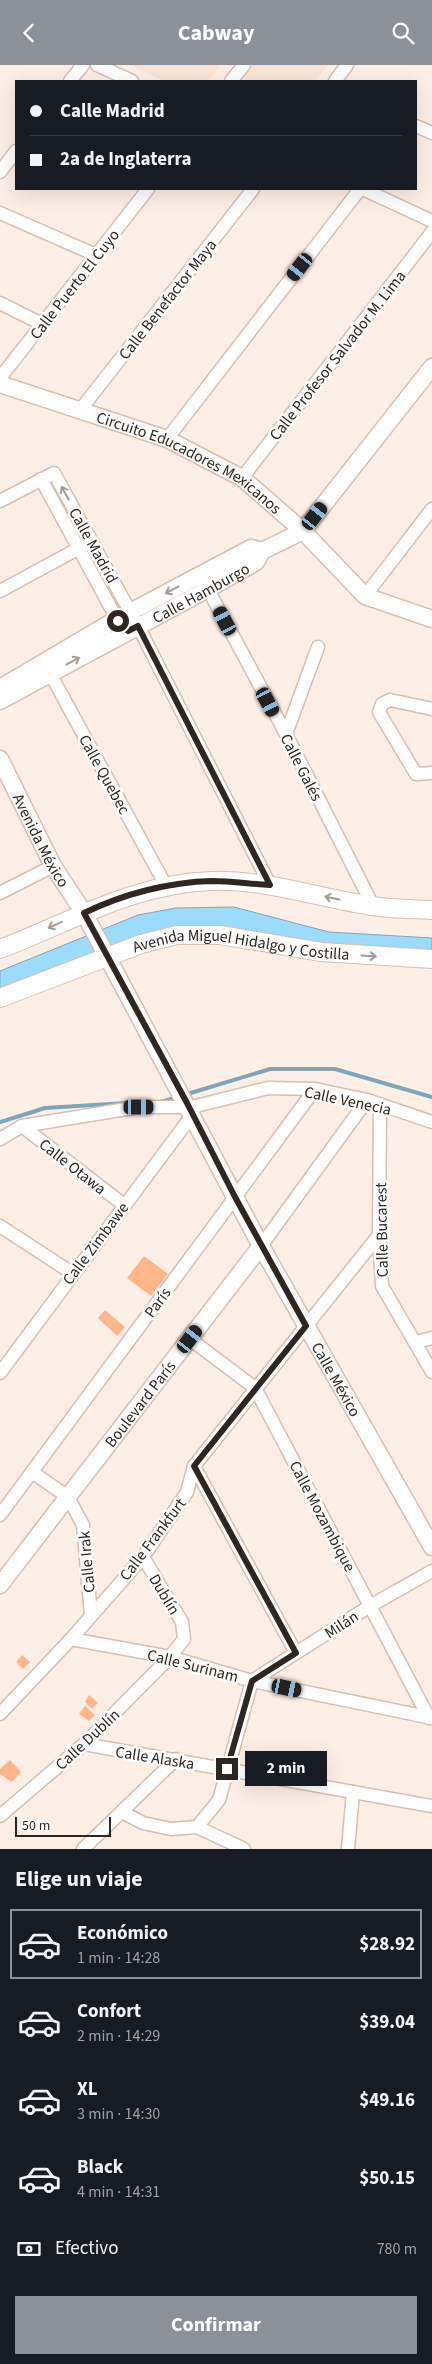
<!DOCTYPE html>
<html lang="es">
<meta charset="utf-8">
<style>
body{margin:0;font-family:"Source Sans 3",sans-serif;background:#242831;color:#f1f3f6;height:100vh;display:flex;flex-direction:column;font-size:19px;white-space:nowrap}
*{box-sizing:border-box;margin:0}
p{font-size:16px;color:#9ea1a6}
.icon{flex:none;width:28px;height:28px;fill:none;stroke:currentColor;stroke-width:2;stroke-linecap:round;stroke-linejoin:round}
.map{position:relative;height:1784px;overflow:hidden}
.drawer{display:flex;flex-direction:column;background:#171b24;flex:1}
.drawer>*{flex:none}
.hud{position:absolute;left:15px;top:15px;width:402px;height:110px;border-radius:0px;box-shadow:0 5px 20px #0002;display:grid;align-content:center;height:110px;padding:0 15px;background:#171b24}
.scale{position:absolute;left:15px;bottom:12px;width:96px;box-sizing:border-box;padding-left:5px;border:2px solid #2f2621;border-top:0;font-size:14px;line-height:18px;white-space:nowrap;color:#2f2621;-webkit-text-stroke:4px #fff;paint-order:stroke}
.end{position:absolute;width:22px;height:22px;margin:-11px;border:6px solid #2f2621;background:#fff;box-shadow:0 0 0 2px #fff}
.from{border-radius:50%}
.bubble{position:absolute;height:35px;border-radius:0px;background:#171b24;box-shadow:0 5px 20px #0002;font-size:16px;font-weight:700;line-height:35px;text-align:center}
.car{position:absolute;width:15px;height:30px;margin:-15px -8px;border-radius:6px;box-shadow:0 0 4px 1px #0007;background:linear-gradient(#222 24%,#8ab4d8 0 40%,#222 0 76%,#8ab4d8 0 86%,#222 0)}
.hud b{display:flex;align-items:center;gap:18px;height:48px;font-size:19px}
.hud b+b{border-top:1px solid #363941}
.hud i{width:12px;height:12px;background:#f1f3f6}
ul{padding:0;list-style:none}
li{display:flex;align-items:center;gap:15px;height:70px;margin:0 10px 8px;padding:0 5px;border:2px solid transparent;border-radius:0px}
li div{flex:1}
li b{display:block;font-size:19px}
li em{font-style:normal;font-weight:700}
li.current{border-color:#8c9099}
li>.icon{width:45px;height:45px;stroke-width:1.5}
h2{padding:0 15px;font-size:22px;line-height:60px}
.pay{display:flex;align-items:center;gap:12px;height:55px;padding:0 15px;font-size:19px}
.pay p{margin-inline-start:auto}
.button{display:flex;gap:10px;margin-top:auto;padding:10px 15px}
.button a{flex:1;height:58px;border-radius:0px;background:#8c9099;color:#fff;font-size:20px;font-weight:700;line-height:58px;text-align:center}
header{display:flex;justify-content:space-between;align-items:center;height:65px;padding:0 15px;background:#8c9099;color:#fff;font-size:22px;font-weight:700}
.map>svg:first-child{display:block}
.built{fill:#fde3d3}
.water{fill:#9ddbfc;stroke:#7ca5ba}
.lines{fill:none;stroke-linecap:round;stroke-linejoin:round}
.stream{stroke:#7ca5ba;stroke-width:4}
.building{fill:#feb589}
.minor-casing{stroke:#d7beb0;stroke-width:15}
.tertiary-casing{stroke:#d7beb0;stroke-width:19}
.secondary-casing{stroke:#d7beb0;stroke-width:20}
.minor{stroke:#fff;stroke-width:12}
.tertiary{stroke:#fff;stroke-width:16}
.secondary{stroke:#fff;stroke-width:18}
.oneway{stroke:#a19d9b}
.route{stroke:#2f2621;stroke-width:6}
.labels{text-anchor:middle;stroke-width:5;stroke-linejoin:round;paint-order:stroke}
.street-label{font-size:16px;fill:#2f2621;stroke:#fff}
</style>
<header><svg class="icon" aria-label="back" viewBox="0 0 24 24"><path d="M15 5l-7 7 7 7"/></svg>Cabway<svg class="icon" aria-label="search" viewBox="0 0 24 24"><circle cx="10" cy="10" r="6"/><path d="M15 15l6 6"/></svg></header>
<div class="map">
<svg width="432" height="1784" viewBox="0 0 432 1784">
<rect width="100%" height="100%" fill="#feefe6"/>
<g class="built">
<path d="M 129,0 L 221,0 L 208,16 L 165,16 Z"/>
<path d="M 250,0 L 328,0 L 315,16 L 237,16 Z"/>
</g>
<path class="water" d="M 234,842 L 329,867 L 432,873 L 432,891 L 203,865 L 0,930 L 0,906 L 138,850 L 176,843 Z"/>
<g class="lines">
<g class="stream">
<path d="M 184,1030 L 270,1004 L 335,1004 L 432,1032"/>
<path d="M 161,1037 L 178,1032"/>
<path d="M 0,1057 L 45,1043 L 126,1038"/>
</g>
</g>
<g class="building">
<path d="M 144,1191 L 168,1209 L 151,1231 L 127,1213 Z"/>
<path d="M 105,1245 L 125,1262 L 117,1271 L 98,1253 Z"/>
<path d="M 22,1590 L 30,1597 L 23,1604 L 16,1597 Z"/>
<path d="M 89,1630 L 98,1638 L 92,1644 L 85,1637 Z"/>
<path d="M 85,1641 L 95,1650 L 89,1656 L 79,1649 Z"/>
<path d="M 10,1695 L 21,1707 L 12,1717 L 0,1709 L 0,1704 Z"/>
</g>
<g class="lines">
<g class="minor-casing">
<g id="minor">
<path d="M 97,0 L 132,16"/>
<path d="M 70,16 L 83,0"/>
<path d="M 231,16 L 244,0"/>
<path d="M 335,16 L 347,0"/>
<path d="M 416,61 L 432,68"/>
<path d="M 0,107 L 16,86"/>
<path d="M 363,124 L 432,156"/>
<path d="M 0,148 L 96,190"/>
<path d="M 0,238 L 42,259"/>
<path d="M 0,313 L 148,124"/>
<path d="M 81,344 L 253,124"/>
<path d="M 167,374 L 360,124"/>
<path d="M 242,413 L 432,167"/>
<path d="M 41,414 L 118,556 L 128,566"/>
<path d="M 0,436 L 54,408 L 138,561 L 270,820"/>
<path d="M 204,517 L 286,669 L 373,841"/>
<path d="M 0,526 L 85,480"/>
<path d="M 365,531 L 432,444"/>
<path d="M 46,601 L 166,821"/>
<path d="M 432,644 L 390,635 L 382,639 L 379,647 L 416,709 L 432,708"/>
<path d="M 286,669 L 318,582"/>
<path d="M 0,828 L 53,801"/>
<path d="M 380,1039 L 379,1170 L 382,1221 L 432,1307"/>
<path d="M 22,1061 L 124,1140"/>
<path d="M 0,1074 L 22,1061 L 139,1042 L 192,1042 L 268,1023 L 315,1024 L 367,1035 L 432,1057"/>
<path d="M 0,1161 L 72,1208"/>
<path d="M 261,1181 L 367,1035"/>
<path d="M 190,1274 L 255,1323 L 429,1653"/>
<path d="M 415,1277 L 432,1273"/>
<path d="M 0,1308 L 193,1049"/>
<path d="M 194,1401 L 296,1588"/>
<path d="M 32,1407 L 68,1432 L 83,1460 L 91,1550"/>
<path d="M 0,1450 L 315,1024"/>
<path d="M 71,1574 L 170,1592 L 252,1616 L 432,1653"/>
<path d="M 252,1616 L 370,1541 L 432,1506"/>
<path d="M 0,1649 L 71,1574 L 143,1492 L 187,1427 L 194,1401 L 379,1170"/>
<path d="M 84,1679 L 432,1741"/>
<path d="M 122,1747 L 143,1758 L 171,1764 L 197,1762 L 244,1784"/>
<path d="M 0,1751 L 84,1679 L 170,1592 L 184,1574 L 182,1557 L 143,1492"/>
<path d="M 197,1762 L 219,1735 L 252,1616"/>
<path d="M 83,1784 L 176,1694"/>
<path d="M 348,1784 L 353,1727"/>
</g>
</g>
<g class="tertiary-casing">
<g id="tertiary">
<path id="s1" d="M 0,319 L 167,374 L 242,413 L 303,466 L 365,531 L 432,554"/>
<path d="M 0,623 L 117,554 L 251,483 L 262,486"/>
<path id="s2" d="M 0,636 L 208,524 L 256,497 L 262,486 L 303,466 L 432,302"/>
<path id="s3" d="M 0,694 L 53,801 L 84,848 L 261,1181 L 432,1482"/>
<path id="s4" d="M 0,1520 L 261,1181"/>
</g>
</g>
<g class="secondary-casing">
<g id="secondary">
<path d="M 0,884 C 71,857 132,819 211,816 C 266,814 318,833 372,841 C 391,844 412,844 432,845"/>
<path id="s5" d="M 0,933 L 141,879 L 177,870 L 220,870 L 321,887 L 432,894"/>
</g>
</g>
<use href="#minor" class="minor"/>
<use href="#tertiary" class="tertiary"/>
<use href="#secondary" class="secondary"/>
</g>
<defs><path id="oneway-shaft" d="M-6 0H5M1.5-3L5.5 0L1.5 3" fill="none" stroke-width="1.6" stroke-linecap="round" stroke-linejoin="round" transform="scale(1.25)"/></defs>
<g class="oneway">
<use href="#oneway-shaft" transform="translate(65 428) rotate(-119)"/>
<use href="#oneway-shaft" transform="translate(172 525) rotate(152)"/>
<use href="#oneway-shaft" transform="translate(73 596) rotate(-29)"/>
<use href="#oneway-shaft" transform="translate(332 833) rotate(-168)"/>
<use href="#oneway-shaft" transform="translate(55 860) rotate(156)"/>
<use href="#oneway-shaft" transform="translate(369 891) rotate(4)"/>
</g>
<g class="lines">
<path class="route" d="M 118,556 L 128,566 L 138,561 L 270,820 C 251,819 231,816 212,816 C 169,817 123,829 84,848 L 187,1038 L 235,1132 L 306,1261 L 194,1401 L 296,1588 L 252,1616 L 227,1704"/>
</g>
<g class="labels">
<g class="street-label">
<text transform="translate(74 219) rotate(-52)" y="6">Calle Puerto El Cuyo</text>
<text transform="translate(167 234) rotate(-52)" y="6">Calle Benefactor Maya</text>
<text transform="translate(337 290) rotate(-52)" y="6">Calle Profesor Salvador M. Lima</text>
<text dy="6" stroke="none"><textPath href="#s1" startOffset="206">Circuito Educadores Mexicanos</textPath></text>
<text transform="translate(94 480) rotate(61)" y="6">Calle Madrid</text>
<text dy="6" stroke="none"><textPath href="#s2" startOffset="228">Calle Hamburgo</textPath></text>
<text transform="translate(302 702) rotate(63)" y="6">Calle Galés</text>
<text transform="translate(105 709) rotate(61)" y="6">Calle Quebec</text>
<text dy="6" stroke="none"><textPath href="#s3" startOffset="91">Avenida México</textPath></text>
<text dy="6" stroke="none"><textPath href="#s5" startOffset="252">Avenida Miguel Hidalgo y Costilla</textPath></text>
<text transform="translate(348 1035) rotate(12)" y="6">Calle Venecia</text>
<text transform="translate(73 1101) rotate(38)" y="6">Calle Otawa</text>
<text transform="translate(381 1165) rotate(-91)" y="6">Calle Bucarest</text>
<text transform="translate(95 1178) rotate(-53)" y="6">Calle Zimbawe</text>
<text transform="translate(157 1237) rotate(-54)" y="6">París</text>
<text dy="6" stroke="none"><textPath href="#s3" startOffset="706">Calle México</textPath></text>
<text dy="6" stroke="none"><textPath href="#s4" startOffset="229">Boulevard París</textPath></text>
<text transform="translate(323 1451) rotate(62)" y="6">Calle Mozambique</text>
<text transform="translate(152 1474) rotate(-53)" y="6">Calle Frankfurt</text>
<text transform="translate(86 1497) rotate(-95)" y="6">Calle Irak</text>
<text transform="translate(165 1529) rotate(59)" y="6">Dublín</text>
<text transform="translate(341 1559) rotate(-33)" y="6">Milán</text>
<text transform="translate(193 1600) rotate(14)" y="6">Calle Surinam</text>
<text transform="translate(87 1674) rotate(-43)" y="6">Calle Dublín</text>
<text transform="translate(155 1692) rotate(9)" y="6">Calle Alaska</text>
</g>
</g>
</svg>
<div class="scale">50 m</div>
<i class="end from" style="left:118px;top:556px"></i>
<i class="end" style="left:227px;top:1704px"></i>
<div class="bubble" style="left:245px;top:1686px;width:82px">2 min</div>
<i class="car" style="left:300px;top:202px;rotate:218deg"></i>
<i class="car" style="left:315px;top:451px;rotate:38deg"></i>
<i class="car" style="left:225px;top:556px;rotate:332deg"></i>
<i class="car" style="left:268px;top:637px;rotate:152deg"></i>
<i class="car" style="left:139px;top:1042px;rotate:90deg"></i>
<i class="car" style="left:190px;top:1274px;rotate:37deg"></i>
<i class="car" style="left:287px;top:1623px;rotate:102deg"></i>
<div class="hud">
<b><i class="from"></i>Calle Madrid</b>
<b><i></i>2a de Inglaterra</b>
</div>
</div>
<section class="drawer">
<h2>Elige un viaje</h2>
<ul>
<li class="current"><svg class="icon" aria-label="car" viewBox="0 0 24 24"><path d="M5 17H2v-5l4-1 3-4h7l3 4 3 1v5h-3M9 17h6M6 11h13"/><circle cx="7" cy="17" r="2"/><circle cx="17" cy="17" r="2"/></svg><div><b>Económico</b><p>1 min · 14:28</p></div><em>$28.92</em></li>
<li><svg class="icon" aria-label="car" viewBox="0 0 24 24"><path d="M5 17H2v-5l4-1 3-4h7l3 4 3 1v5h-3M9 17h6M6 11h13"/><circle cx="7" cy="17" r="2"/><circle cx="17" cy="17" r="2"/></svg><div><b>Confort</b><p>2 min · 14:29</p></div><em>$39.04</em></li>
<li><svg class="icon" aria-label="car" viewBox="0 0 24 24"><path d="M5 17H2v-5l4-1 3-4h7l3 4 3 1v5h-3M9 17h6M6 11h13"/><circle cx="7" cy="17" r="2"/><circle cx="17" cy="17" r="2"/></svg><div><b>XL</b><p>3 min · 14:30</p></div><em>$49.16</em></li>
<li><svg class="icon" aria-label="car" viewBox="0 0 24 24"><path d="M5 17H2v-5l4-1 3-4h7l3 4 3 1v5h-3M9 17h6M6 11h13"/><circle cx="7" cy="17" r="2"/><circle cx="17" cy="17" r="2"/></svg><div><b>Black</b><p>4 min · 14:31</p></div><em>$50.15</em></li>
</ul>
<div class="pay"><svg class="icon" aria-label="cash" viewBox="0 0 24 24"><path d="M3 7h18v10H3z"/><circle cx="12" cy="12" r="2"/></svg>Efectivo<p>780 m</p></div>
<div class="button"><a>Confirmar</a></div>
</section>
